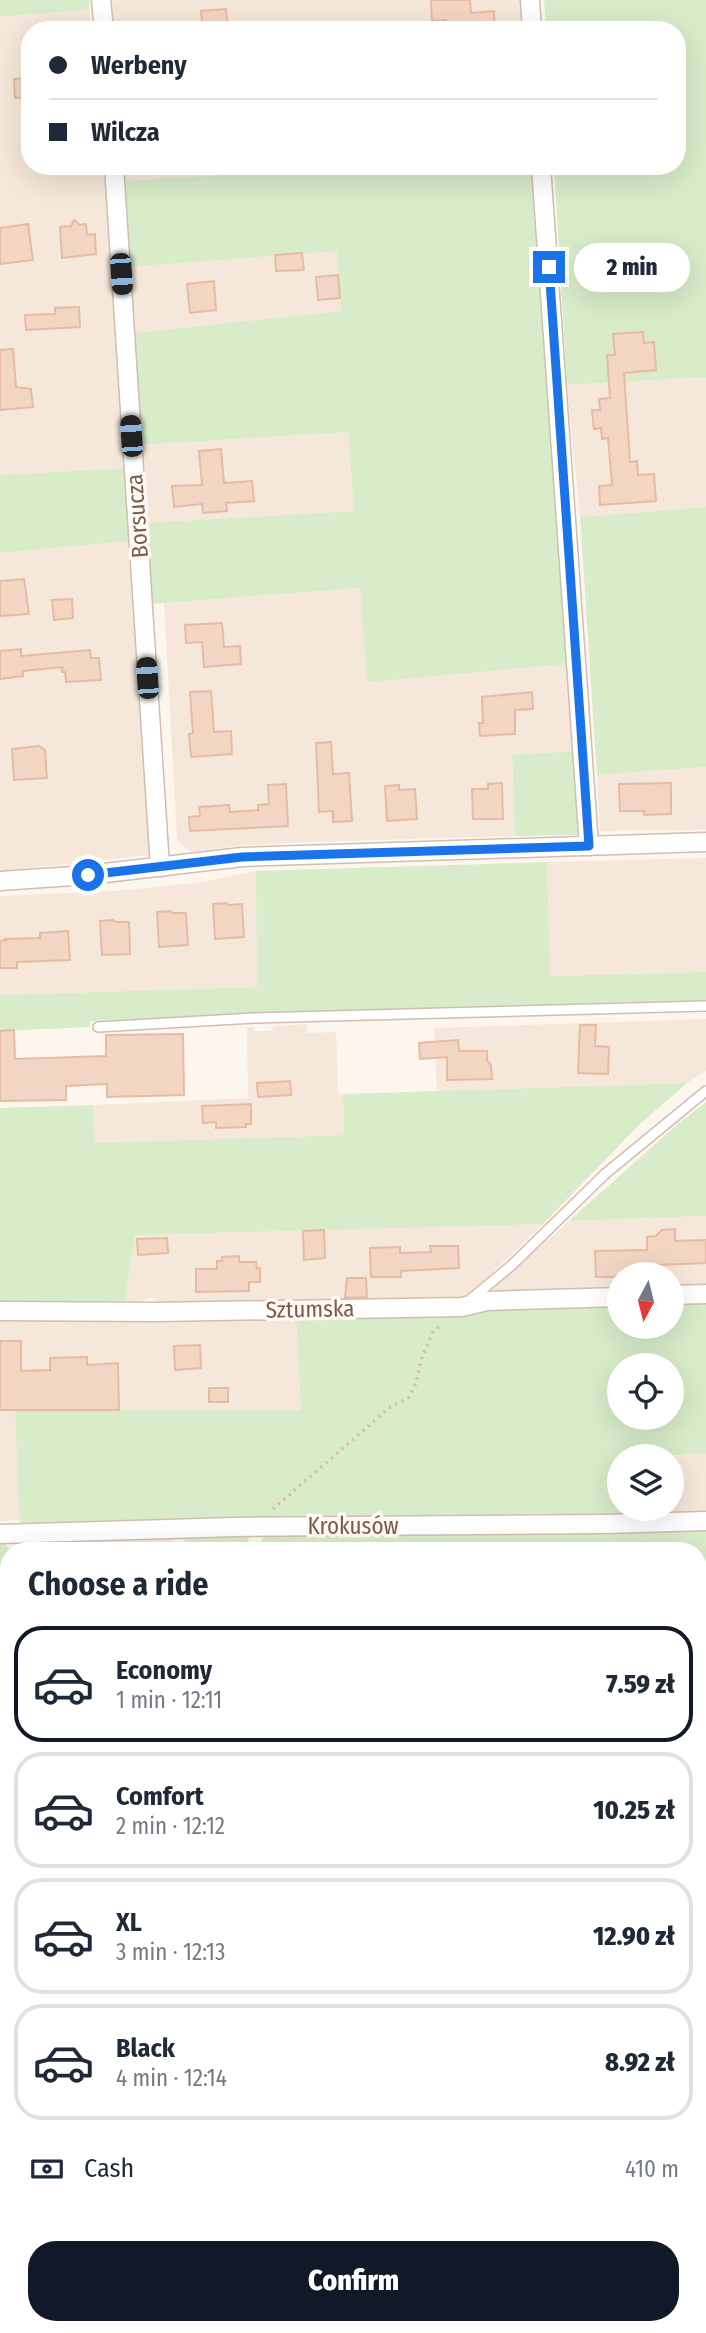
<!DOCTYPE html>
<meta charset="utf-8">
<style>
body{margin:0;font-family:"Fira Sans Condensed",sans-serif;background:#f2f2f3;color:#1f2937;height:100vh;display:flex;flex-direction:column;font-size:26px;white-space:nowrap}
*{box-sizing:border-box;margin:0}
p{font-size:23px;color:#747a83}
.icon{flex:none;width:38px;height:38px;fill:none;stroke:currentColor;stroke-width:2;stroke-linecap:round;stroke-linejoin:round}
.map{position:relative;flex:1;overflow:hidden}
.details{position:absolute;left:0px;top:1542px;width:707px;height:793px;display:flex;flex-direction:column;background:#fff;border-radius:28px 28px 0 0;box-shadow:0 7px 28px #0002}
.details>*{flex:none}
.hud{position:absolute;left:21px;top:21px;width:665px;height:154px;border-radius:28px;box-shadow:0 7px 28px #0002;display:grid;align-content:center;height:154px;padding:0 28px;background:#fff}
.needle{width:46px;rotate:187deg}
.tools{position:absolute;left:607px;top:1262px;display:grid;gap:14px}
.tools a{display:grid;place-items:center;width:77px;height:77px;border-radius:50%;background:#fff;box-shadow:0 7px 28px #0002;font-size:35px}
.end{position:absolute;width:32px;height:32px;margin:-16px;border:9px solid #1a73e8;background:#fff;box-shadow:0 0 0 4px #fff}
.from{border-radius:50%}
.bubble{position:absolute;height:49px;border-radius:24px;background:#fff;box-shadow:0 7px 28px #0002;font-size:23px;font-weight:800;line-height:49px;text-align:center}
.car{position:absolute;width:21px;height:42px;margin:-21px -10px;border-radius:9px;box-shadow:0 0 5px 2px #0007;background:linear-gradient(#222 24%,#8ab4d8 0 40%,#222 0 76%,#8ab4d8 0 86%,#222 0)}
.hud b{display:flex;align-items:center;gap:24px;height:66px;font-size:26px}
.hud b+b{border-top:2px solid #e0e1e3}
.hud i{width:18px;height:18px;background:#1f2937}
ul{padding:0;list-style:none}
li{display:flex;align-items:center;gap:21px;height:116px;margin:0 14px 10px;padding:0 14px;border:4px solid #e0e1e3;border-radius:28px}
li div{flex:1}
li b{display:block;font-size:26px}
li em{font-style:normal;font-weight:800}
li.selected{border-color:#111827}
li>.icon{width:63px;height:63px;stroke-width:1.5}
h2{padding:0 28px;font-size:32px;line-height:84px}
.pay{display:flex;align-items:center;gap:18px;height:77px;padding:0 28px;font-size:26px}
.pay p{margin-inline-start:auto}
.action{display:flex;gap:14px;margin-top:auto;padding:14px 28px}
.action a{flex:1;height:80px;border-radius:28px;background:#111827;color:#fff;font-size:28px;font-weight:800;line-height:80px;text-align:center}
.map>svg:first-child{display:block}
.residential{fill:#f5e8da}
.green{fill:#d8ecc9;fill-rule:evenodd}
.building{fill:#f3d5c3;stroke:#e6bba3;stroke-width:2}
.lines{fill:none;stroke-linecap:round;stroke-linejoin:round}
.lane-casing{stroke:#d1beb0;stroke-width:12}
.street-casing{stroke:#d1beb0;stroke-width:21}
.path{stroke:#d9b8a5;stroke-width:3.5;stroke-dasharray:2 5;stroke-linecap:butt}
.lane{stroke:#fff;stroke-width:9}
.street{stroke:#fff;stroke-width:18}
.route{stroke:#1a73e8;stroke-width:9}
.labels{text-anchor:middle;stroke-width:7;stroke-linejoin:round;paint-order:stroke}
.street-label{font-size:23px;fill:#7a5c4d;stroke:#fffaf3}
</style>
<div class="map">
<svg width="706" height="2333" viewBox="0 0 706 2333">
<rect width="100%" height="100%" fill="#fdf6ec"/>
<g class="residential">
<path d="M 108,0 L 520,0 L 522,30 L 109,30 Z"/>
<path d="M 89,7 L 92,30 L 30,30 L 30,166 L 106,166 L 126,468 L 0,475 L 0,17 L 85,10 Z"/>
<path d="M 118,166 L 331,166 L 331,169 L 119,181 Z"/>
<path d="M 337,250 L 342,311 L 134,333 L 127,267 Z"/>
<path d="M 706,377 L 706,507 L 580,517 L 567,385 Z"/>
<path d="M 348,432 L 354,511 L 143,523 L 140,445 Z"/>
<path d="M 131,541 L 150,855 L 0,871 L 0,553 Z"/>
<path d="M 360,588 L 368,681 L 568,664 L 575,751 L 512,755 L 515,836 L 307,842 L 244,845 L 191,852 L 177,840 L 164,603 Z"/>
<path d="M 706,767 L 706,830 L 600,831 L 597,775 Z"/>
<path d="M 706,858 L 706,972 L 549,976 L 547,862 Z"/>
<path d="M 256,871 L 258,987 L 0,995 L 0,896 L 116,891 L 203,882 Z"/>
<path d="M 706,1019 L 706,1071 L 687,1083 L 437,1091 L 434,1028 Z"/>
<path d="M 307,1024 L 307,1033 L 336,1032 L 338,1093 L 343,1094 L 345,1135 L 94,1143 L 93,1105 L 248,1098 L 247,1027 L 253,1027 L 254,1031 L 271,1031 L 274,1026 Z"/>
<path d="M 706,1216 L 706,1287 L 672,1288 L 672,1274 L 620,1274 L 619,1290 L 495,1294 L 492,1288 L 569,1221 Z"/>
<path d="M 519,1224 L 543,1224 L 464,1300 L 166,1305 L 151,1297 L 139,1303 L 125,1301 L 135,1235 Z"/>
<path d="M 0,1319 L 296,1319 L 301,1410 L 16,1410 L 20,1520 L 0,1521 Z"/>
<path d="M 706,1454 L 706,1511 L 621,1514 L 620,1509 L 672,1508 L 672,1456 L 639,1456 Z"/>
<path d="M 90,1539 L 173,1539 L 173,1550 L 24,1550 L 24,1548 L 89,1546 Z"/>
<path d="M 0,1614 L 9,1614 L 9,1683 L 0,1684 Z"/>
<rect x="0" y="1761" width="9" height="144"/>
<path d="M 706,1811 L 706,1879 L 698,1879 L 698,1812 Z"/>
<rect x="0" y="1979" width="9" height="149"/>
<rect x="698" y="2105" width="8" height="87"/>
</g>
<g class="green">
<path d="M 0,0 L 89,0 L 89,7 L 85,10 L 0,17 Z"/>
<path d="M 544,0 L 706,0 L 706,377 L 567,385 L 554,166 L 677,166 L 677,30 L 546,30 Z"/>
<path d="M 331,166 L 532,166 L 568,664 L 367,682 L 360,588 L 151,604 L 143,523 L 354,511 L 348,432 L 140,445 L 134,333 L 341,311 L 337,251 L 127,267 L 119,181 L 331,169 Z"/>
<path d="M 126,468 L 131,541 L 0,553 L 0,475 Z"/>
<path d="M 706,507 L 706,767 L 597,775 L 580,517 Z"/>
<path d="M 575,751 L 583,835 L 515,836 L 512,755 Z"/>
<path d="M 547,862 L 550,976 L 706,972 L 706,1001 L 90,1021 L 90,1027 L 0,1031 L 0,995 L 257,987 L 256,871 Z"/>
<path d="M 687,1083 L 640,1124 L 543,1224 L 135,1235 L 125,1301 L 0,1302 L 0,1108 L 93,1105 L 94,1143 L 344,1135 L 343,1094 Z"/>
<path d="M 706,1102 L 706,1216 L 569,1221 L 680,1122 Z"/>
<path d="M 706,1302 L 706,1454 L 618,1457 L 621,1514 L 20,1525 L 15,1410 L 301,1410 L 296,1319 L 463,1316 L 493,1306 L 619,1304 L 620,1326 L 672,1326 L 672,1303 ZM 620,1365 L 672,1365 L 672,1418 L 620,1418 Z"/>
<path d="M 706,1526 L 706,1591 L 698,1591 L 698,1550 L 258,1550 L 264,1534 Z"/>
<path d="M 250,1534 L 246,1550 L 187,1550 L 183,1535 Z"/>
<path d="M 0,1540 L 10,1549 L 9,1609 L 4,1614 L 0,1614 Z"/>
<path d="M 9,1683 L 9,1761 L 0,1761 L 0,1684 Z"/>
<path d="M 698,1739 L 706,1739 L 706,1811 L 698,1812 Z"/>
<rect x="0" y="1922" width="9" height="57"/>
<path d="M 706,1936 L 706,2105 L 698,2105 L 698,1937 Z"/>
<path d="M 706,2214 L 706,2333 L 4,2333 L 0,2242 L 9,2242 L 9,2326 L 698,2326 L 698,2215 Z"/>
</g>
<g class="building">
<path d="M 431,0 L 470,0 L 471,13 L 494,11 L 495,29 L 447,30 L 446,20 L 432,21 Z"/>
<path d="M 226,9 L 228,30 L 203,30 L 201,11 Z"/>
<path d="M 30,78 L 30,97 L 15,98 L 14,79 Z"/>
<path d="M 74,220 L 80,225 L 86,224 L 87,235 L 95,234 L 96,254 L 62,258 L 60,227 L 71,226 Z"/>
<path d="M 28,224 L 33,260 L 0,264 L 0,228 Z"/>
<path d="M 302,253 L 304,270 L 276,271 L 275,255 Z"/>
<path d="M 338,275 L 340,298 L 318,300 L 316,277 Z"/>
<path d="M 214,281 L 216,310 L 190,313 L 187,284 Z"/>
<path d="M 79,307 L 80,327 L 26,330 L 25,315 L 55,314 L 55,308 Z"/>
<path d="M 643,332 L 644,343 L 654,342 L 656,370 L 624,373 L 630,462 L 637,461 L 638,475 L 654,474 L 656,501 L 600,505 L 599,486 L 612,485 L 608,438 L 602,439 L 601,428 L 594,429 L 592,410 L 600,410 L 599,399 L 610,398 L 607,355 L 615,355 L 613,334 Z"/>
<path d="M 13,349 L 16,387 L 31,389 L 33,407 L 0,410 L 0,350 Z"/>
<path d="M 221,449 L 224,483 L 252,481 L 254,501 L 226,503 L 227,511 L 203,513 L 202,504 L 174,507 L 172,486 L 202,485 L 199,451 Z"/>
<path d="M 24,579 L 29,614 L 0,616 L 0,581 Z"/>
<path d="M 72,599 L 73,618 L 54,620 L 52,600 Z"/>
<path d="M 222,623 L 224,647 L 240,646 L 241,664 L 204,667 L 202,642 L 186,643 L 185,625 Z"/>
<path d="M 21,649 L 21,656 L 90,650 L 91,658 L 99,658 L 101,680 L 66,682 L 65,672 L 62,672 L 62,667 L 23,671 L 23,676 L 0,679 L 0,651 Z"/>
<path d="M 211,691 L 214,732 L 231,731 L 232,754 L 191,757 L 189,734 L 193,733 L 190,692 Z"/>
<path d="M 532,692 L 533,709 L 515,710 L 515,734 L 480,736 L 479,723 L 483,723 L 482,697 Z"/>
<path d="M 331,742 L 333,774 L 349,773 L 352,821 L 333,822 L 333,811 L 319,812 L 316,743 Z"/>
<path d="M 39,746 L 45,750 L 47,778 L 14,780 L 12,749 Z"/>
<path d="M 502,783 L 503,819 L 473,819 L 472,789 L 488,789 L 488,784 Z"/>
<path d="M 671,783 L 671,814 L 644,815 L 644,811 L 620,811 L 619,784 Z"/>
<path d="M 286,784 L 288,826 L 190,831 L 189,817 L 200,816 L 199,807 L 229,805 L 230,812 L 258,810 L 258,805 L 269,804 L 268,785 Z"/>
<path d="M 399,785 L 399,790 L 415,789 L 417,819 L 387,821 L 385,786 Z"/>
<path d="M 226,903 L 229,905 L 242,904 L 244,937 L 215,939 L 213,904 Z"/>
<path d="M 170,911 L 173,913 L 186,913 L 188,945 L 159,947 L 157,912 Z"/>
<path d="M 113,920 L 116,922 L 129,922 L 130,954 L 102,955 L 100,921 Z"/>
<path d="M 68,931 L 70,960 L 17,962 L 17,968 L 0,968 L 0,941 L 6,940 L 5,939 L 40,938 L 40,933 Z"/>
<path d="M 580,1025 L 596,1025 L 595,1046 L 609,1047 L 608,1074 L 578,1073 Z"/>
<path d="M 14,1030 L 15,1059 L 106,1056 L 106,1035 L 183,1034 L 184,1095 L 107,1097 L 107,1084 L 66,1086 L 66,1100 L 0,1101 L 0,1031 Z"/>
<path d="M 458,1040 L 459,1051 L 487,1051 L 487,1061 L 491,1065 L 492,1079 L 447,1080 L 447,1057 L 420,1059 L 419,1043 Z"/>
<path d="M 290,1081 L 291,1095 L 258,1097 L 257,1083 Z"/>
<path d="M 251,1104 L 251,1124 L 246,1124 L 246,1127 L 216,1128 L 216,1122 L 203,1123 L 202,1106 Z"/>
<path d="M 675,1229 L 675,1241 L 706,1240 L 706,1263 L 658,1265 L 659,1271 L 626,1272 L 626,1274 L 620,1274 L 620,1277 L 596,1277 L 595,1251 L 647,1250 L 647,1237 L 656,1236 L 662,1230 Z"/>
<path d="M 324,1230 L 325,1258 L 304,1260 L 303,1231 Z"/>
<path d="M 167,1238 L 168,1253 L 138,1255 L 137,1239 Z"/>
<path d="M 430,1246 L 458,1246 L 459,1268 L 401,1271 L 401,1277 L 371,1277 L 370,1248 L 400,1247 L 400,1253 L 431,1252 Z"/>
<path d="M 239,1256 L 239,1262 L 256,1262 L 257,1269 L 260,1268 L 260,1282 L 249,1282 L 249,1291 L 196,1292 L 196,1269 L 217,1269 L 217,1261 L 222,1261 L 222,1257 Z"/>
<path d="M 347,1278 L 366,1278 L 367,1297 L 345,1298 Z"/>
<path d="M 0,1341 L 21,1341 L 21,1371 L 50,1370 L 50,1358 L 87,1357 L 87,1365 L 118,1363 L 119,1410 L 0,1410 Z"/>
<path d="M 200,1345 L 201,1368 L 175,1370 L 174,1346 Z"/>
<rect x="209" y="1388" width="19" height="14"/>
</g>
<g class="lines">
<g class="lane-casing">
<g id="lane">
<path d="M 98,1027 L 254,1018 L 706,1006"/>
<path d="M 471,1299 L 512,1265 L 605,1174 L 706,1091"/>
<path d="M 0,1915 L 9,1915"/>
<path d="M 0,2062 L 9,2062"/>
</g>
</g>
<g class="street-casing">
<g id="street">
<path d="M 101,0 L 104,30"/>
<path d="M 530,0 L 532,30"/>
<path d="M 114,166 L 160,867"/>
<path d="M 541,166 L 589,846"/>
<path d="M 0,881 L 88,875 L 242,857 L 706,842"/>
<path d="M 672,1295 L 706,1294"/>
<path d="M 0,1311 L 156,1312 L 462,1307 L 487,1301 L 620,1297"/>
<path d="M 0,1534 L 235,1527 L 604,1524 L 706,1521"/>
<path d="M 698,1654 L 706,1654"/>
<path d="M 698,1889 L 706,1889"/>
<path d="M 698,2202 L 706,2202"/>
<path d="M 0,2228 L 9,2227"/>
</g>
</g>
<g class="path">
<path d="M 273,1509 L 389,1408 L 409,1397 L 416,1383 L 421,1360 L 433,1332 L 442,1324"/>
<path d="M 698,1758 L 706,1758"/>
<path d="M 0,1962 L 9,1960"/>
<path d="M 698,2010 L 706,2011"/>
<path d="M 37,2326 L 37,2333"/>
<path d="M 163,2326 L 183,2333"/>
<path d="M 136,2333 L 140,2326"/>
</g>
<use href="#lane" class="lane"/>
<use href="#street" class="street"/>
</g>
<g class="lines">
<path class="route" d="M 88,875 L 242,857 L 589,846 L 549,267"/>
</g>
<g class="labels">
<g class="street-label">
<text transform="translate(137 516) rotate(-94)" y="8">Borsucza</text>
<text transform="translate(310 1309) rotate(-1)" y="8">Sztumska</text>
<text x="353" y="1534">Krokusów</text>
</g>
</g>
</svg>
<div class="tools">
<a><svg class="needle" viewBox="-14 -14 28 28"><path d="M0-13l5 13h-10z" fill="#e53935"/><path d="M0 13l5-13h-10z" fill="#747a83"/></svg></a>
<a><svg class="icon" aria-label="locate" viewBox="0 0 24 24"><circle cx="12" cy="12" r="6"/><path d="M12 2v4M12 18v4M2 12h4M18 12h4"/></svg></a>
<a><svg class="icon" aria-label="layers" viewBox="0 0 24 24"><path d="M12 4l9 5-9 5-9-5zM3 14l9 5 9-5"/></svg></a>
</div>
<i class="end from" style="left:88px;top:875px"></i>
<i class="end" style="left:549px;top:267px"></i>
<div class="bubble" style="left:574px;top:243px;width:116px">2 min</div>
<i class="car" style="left:121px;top:274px;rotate:176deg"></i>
<i class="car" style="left:131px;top:436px;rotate:356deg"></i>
<i class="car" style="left:147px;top:678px;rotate:356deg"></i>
<div class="hud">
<b><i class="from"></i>Werbeny</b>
<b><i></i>Wilcza</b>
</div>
<section class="details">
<h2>Choose a ride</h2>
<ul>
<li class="selected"><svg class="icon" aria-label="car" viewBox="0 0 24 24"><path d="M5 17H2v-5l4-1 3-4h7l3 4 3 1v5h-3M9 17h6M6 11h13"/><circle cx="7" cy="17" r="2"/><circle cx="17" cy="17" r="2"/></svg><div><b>Economy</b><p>1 min · 12:11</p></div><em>7.59 zł</em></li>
<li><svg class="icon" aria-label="car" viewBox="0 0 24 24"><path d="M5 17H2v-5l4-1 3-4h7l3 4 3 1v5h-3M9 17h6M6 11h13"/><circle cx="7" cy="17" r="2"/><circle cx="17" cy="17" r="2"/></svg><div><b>Comfort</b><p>2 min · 12:12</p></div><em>10.25 zł</em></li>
<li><svg class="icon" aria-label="car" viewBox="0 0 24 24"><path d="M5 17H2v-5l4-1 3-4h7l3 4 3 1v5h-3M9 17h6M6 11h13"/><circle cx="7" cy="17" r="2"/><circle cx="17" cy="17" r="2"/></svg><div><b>XL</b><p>3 min · 12:13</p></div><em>12.90 zł</em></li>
<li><svg class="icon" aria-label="car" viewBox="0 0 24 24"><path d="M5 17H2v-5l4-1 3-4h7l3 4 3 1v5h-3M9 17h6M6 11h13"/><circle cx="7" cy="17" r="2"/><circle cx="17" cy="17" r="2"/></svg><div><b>Black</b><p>4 min · 12:14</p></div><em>8.92 zł</em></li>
</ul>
<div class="pay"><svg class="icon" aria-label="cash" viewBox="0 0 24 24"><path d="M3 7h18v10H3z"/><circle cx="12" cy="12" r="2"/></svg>Cash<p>410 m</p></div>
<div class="action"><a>Confirm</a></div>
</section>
</div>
